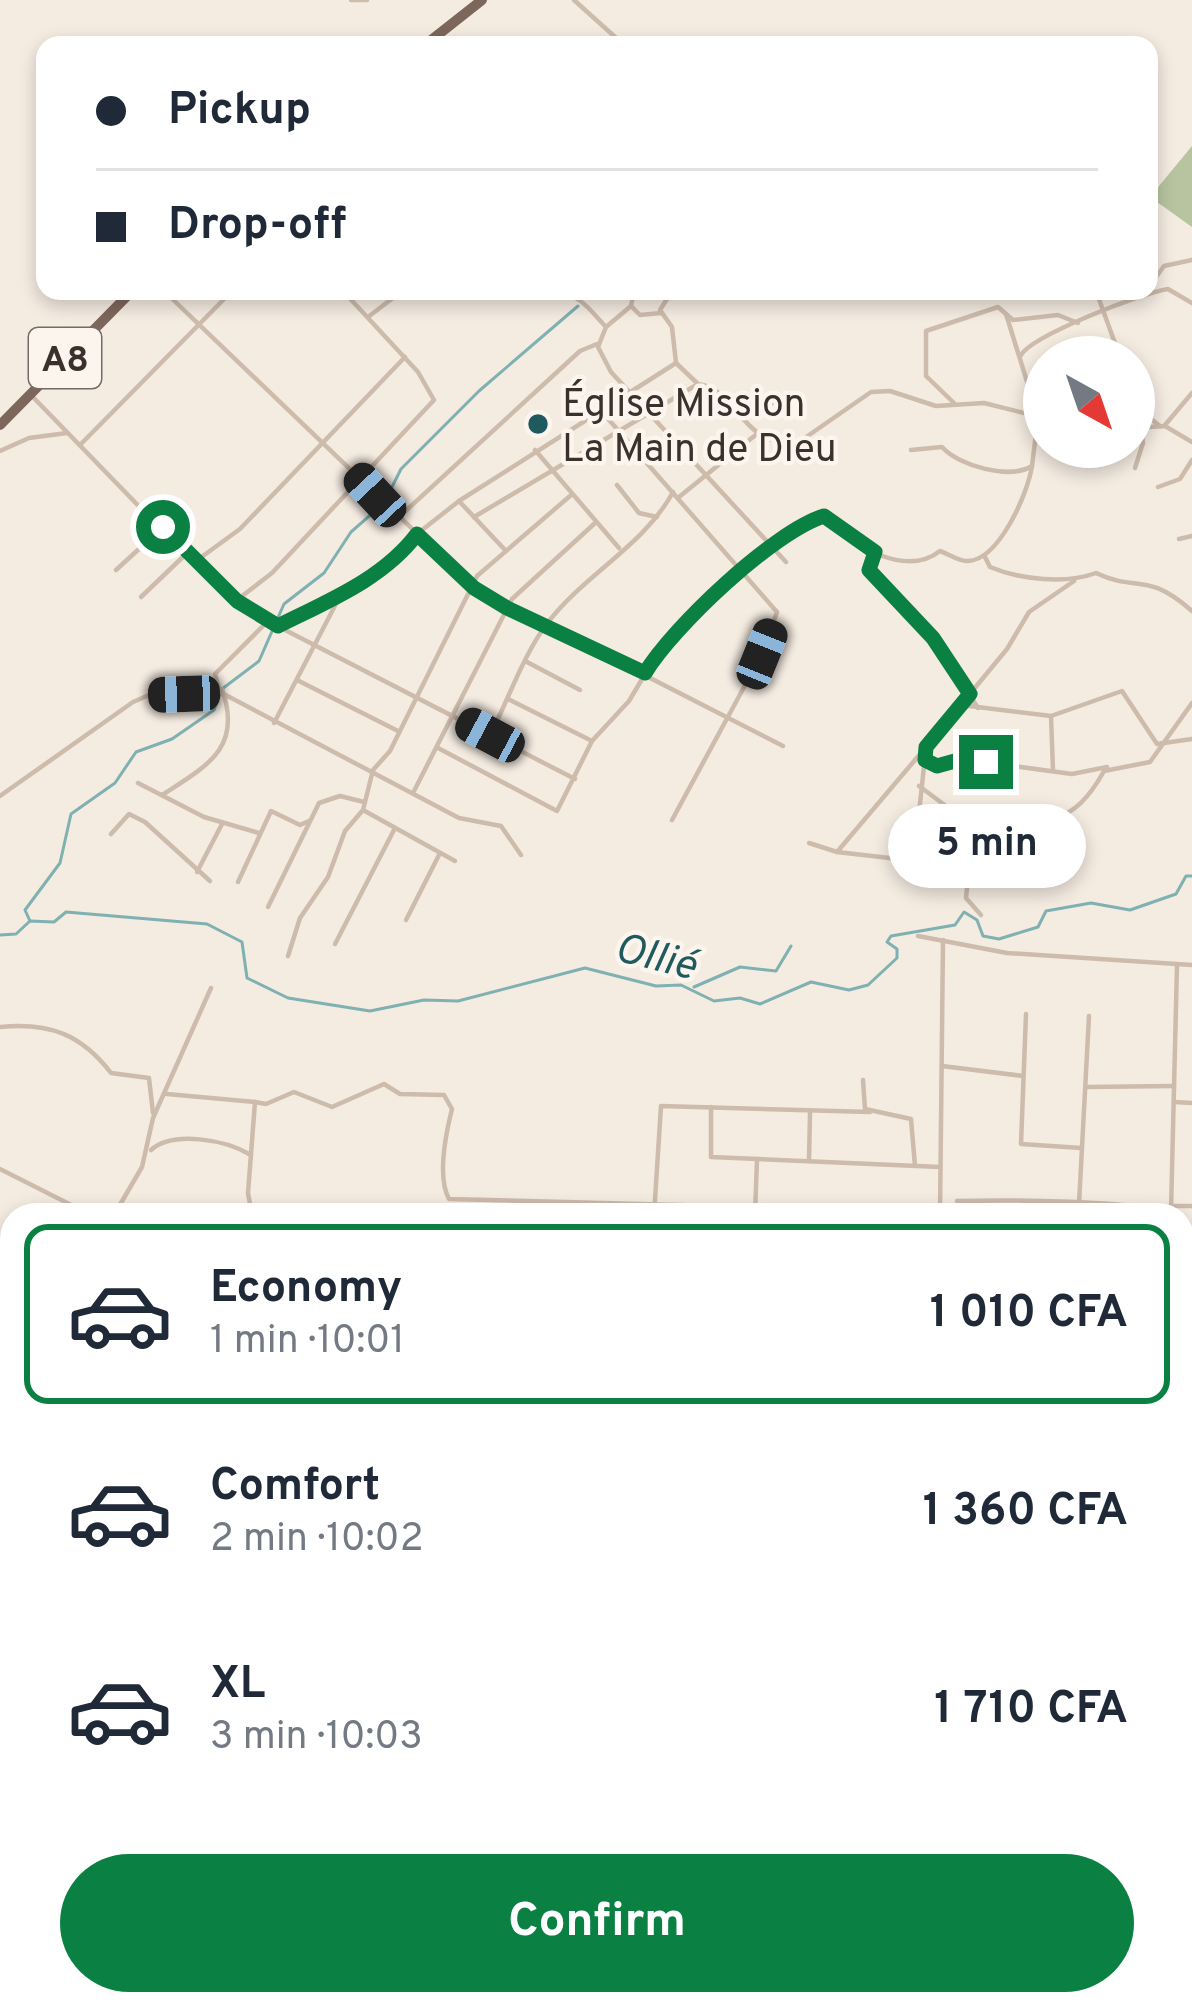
<!DOCTYPE html>
<meta charset="utf-8">
<style>
body{margin:0;font-family:Overpass,sans-serif;background:#f2f2f3;color:#1f2937;height:100vh;display:flex;flex-direction:column;font-size:45px;white-space:nowrap}
*{box-sizing:border-box;margin:0}
p{font-size:39px;color:#747a83}
.icon{flex:none;width:66px;height:66px;fill:none;stroke:currentColor;stroke-width:2;stroke-linecap:round;stroke-linejoin:round}
.map{position:relative;flex:1;overflow:hidden}
.sheet{position:absolute;left:0px;top:1203px;width:1194px;height:813px;display:flex;flex-direction:column;background:#fff;border-radius:36px 36px 0 0;box-shadow:0 6px 18px #0003}
.sheet>*{flex:none}
.guide{position:absolute;left:36px;top:36px;width:1122px;height:264px;border-radius:24px;box-shadow:0 6px 18px #0003;display:grid;align-content:center;height:264px;padding:0 60px;background:#fff}
.needle{width:78px;rotate:140deg}
.fabs{position:absolute;left:1023px;top:336px;display:grid;gap:24px}
.fabs a{display:grid;place-items:center;width:132px;height:132px;border-radius:50%;background:#fff;box-shadow:0 6px 18px #0003;font-size:60px}
.end{position:absolute;width:54px;height:54px;margin:-27px;border:15px solid #0b8043;background:#fff;box-shadow:0 0 0 6px #fff}
.from{border-radius:50%}
.bubble{position:absolute;height:84px;border-radius:42px;background:#fff;box-shadow:0 6px 18px #0003;font-size:39px;font-weight:700;line-height:84px;text-align:center}
.car{position:absolute;width:36px;height:72px;margin:-36px -18px;border-radius:15px;box-shadow:0 0 9px 3px #0007;background:linear-gradient(#222 24%,#8ab4d8 0 40%,#222 0 76%,#8ab4d8 0 86%,#222 0)}
.guide b{display:flex;align-items:center;gap:42px;height:114px;font-size:45px}
.guide b+b{border-top:3px solid #e0e1e3}
.guide i{width:30px;height:30px;background:#1f2937}
ul{padding:21px 0 0;list-style:none}
li{display:flex;align-items:center;gap:36px;height:180px;margin:0 24px 18px;padding:0 36px;border:6px solid transparent;border-radius:24px}
li div{flex:1}
li b{display:block;font-size:45px}
li em{font-style:normal;font-weight:700}
li.on{border-color:#0b8043}
li>.icon{width:108px;height:108px;stroke-width:1.5}
.button{display:flex;gap:24px;margin-top:auto;padding:24px 60px}
.button a{flex:1;height:138px;border-radius:72px;background:#0b8043;color:#fff;font-size:48px;font-weight:700;line-height:138px;text-align:center}
.map>svg:first-child{display:block}
.green{fill:#b8c4a0}
.lines{fill:none;stroke-linecap:round;stroke-linejoin:round}
.stream{stroke:#7fb0b2;stroke-width:3}
.minor{stroke:#cdbbac;stroke-width:4.5}
.primary{stroke:#7d675c;stroke-width:10}
.route{stroke:#0b8043;stroke-width:15}
.poi-dot{fill:#1f5a5e;stroke:#fbf5ee;stroke-width:4.5}
.labels{text-anchor:middle;stroke-width:9;stroke-linejoin:round;paint-order:stroke}
.shield{fill:#fbf5ee;stroke:#756b66;stroke-width:3}
.shield-label{font-size:36px;font-weight:bold;fill:#3b302b}
.poi-label{font-size:39px;fill:#3b302b;stroke:#fbf5ee;text-anchor:start}
.water-label{font-size:42px;font-style:italic;fill:#1f5a5e;stroke:#fbf5ee}
</style>
<div class="map">
<svg width="1192" height="2014" viewBox="0 0 1192 2014">
<rect width="100%" height="100%" fill="#f4ebe1"/>
<path class="green" d="M 1192,146 L 1192,227 L 1150,197 Z"/>
<g class="lines">
<g class="stream">
<path d="M 30,921 L 25,910 L 60,863 L 71,814 L 115,783 L 136,752 L 172,739 L 214,710 L 222,689 L 259,661 L 284,604 L 324,573 L 351,532 L 384,503 L 401,469 L 479,391 L 578,306"/>
<path d="M 0,935 L 16,934 L 30,921 L 54,922 L 66,912 L 207,924 L 242,942 L 247,978 L 288,998 L 370,1011 L 424,1000 L 458,1001 L 585,968 L 656,986 L 681,985 L 714,1001 L 740,998 L 760,1004 L 811,982 L 849,990 L 868,985 L 897,958 L 897,949 L 887,942 L 891,936 L 955,925 L 964,912 L 977,920 L 983,936 L 999,939 L 1038,927 L 1046,911 L 1091,903 L 1130,910 L 1176,894 L 1186,876 L 1192,876"/>
<path d="M 694,987 L 740,967 L 776,971 L 791,946"/>
</g>
<g class="minor">
<path d="M 351,0 L 367,0"/>
<path d="M 574,0 L 624,45"/>
<path d="M 1149,287 L 1164,266 L 1192,260"/>
<path d="M 164,291 L 474,588 L 783,746"/>
<path d="M 555,291 C 582,296 588,308 606,327 L 598,347 L 611,372 L 786,562"/>
<path d="M 672,291 L 660,310 L 672,327 L 676,363"/>
<path d="M 1096,291 L 1120,357"/>
<path d="M 631,306 L 640,315 L 661,313"/>
<path d="M 368,317 L 402,291"/>
<path d="M 606,327 L 631,306 L 634,291"/>
<path d="M 1021,355 C 1033,335 1142,293 1168,289 L 1192,303"/>
<path d="M 676,363 L 697,383"/>
<path d="M 1134,390 L 1146,415 L 1160,426"/>
<path d="M 30,394 L 194,563 L 250,612 L 575,779"/>
<path d="M 728,400 L 787,404"/>
<path d="M 954,403 L 926,376 L 926,331 L 998,307 L 1013,320 L 1058,315 L 1078,323"/>
<path d="M 603,413 L 777,612 L 762,654 L 672,820"/>
<path d="M 1165,425 L 1192,393"/>
<path d="M 1134,428 L 1165,426 L 1192,442"/>
<path d="M 80,445 L 232,291"/>
<path d="M 535,450 L 619,548"/>
<path d="M 911,450 L 942,447 C 959,466 1010,480 1032,466 L 1038,417 L 1006,314"/>
<path d="M 0,451 L 29,438 L 67,433"/>
<path d="M 1135,468 L 1143,443 L 1141,427"/>
<path d="M 617,485 L 639,513 L 657,517"/>
<path d="M 1158,487 L 1180,479 L 1192,460"/>
<path d="M 679,497 L 758,433"/>
<path d="M 459,501 L 506,551"/>
<path d="M 399,517 L 580,351 L 597,344"/>
<path d="M 474,517 L 698,384 C 740,390 740,449 799,442 L 871,392 L 890,391 L 936,406 L 984,403 L 1044,418"/>
<path d="M 1179,539 L 1192,536"/>
<path d="M 875,552 L 869,570 L 933,638 L 978,708"/>
<path d="M 985,557 L 990,567 C 1021,580 1066,584 1096,573 C 1138,593 1145,570 1192,611"/>
<path d="M 196,561 L 240,529 L 405,357"/>
<path d="M 116,570 L 163,527"/>
<path d="M 141,597 L 186,554"/>
<path d="M 237,600 L 272,573 L 434,400 L 418,372 L 343,291"/>
<path d="M 279,625 L 340,596 L 399,557 L 417,534 L 459,501 L 676,363"/>
<path d="M 527,662 L 580,690"/>
<path d="M 297,680 L 398,731"/>
<path d="M 220,692 L 459,818 L 501,826 L 521,855"/>
<path d="M 508,699 L 592,741"/>
<path d="M 961,705 L 1051,716 L 1122,691 L 1157,744 L 1192,739"/>
<path d="M 1051,716 L 1053,770"/>
<path d="M 274,723 L 340,596"/>
<path d="M 491,733 C 509,698 523,656 546,625 C 583,575 644,546 673,492"/>
<path d="M 438,748 L 557,811 L 592,741 L 629,701 L 657,654 L 772,545 L 802,523 L 828,518 C 853,548 907,577 940,551 C 949,554 959,562 968,561 C 999,560 1028,493 1032,466"/>
<path d="M 925,760 L 936,766 L 962,759 L 1072,774 L 1107,767"/>
<path d="M 138,783 L 204,817 L 259,833"/>
<path d="M 919,786 L 946,806 L 974,818 L 984,812 C 1044,827 1073,827 1104,771 L 1150,762 L 1192,703"/>
<path d="M 414,791 L 512,599 L 594,524"/>
<path d="M 162,795 C 207,766 243,748 222,689"/>
<path d="M 0,796 L 133,702 L 149,695 L 220,692 L 215,674 L 268,621"/>
<path d="M 363,810 L 455,861"/>
<path d="M 974,818 L 966,898 L 981,915"/>
<path d="M 111,834 L 129,814 L 145,822 L 210,881"/>
<path d="M 809,843 L 837,852 L 968,867"/>
<path d="M 837,852 L 926,747"/>
<path d="M 914,861 L 926,747 L 1007,649 L 1029,612 L 1074,581"/>
<path d="M 197,872 L 222,824"/>
<path d="M 238,882 L 271,811 L 300,825 L 309,821"/>
<path d="M 268,907 L 319,803 L 340,796 L 364,802"/>
<path d="M 406,920 L 440,853"/>
<path d="M 918,936 L 1007,953 L 1192,965"/>
<path d="M 335,944 L 394,830"/>
<path d="M 288,956 L 300,918 L 328,877 L 345,831 L 363,810 L 373,770 L 390,751 L 477,576 L 570,496"/>
<path d="M 1026,1014 L 1021,1144 L 1081,1148"/>
<path d="M 0,1027 C 50,1022 82,1035 111,1073 L 149,1078 L 153,1113"/>
<path d="M 942,1066 L 1023,1076"/>
<path d="M 863,1080 L 865,1109 L 911,1119 L 915,1166"/>
<path d="M 1086,1087 L 1174,1086"/>
<path d="M 167,1094 L 255,1102 L 248,1193 L 252,1215"/>
<path d="M 255,1102 L 266,1104 L 294,1092 L 332,1107 L 384,1084 L 400,1094 L 444,1095 L 452,1109 C 446,1133 437,1177 449,1199 L 755,1207"/>
<path d="M 1174,1102 L 1192,1103"/>
<path d="M 711,1107 L 711,1157 L 940,1167"/>
<path d="M 151,1150 C 173,1130 226,1140 251,1155"/>
<path d="M 809,1161 L 810,1113"/>
<path d="M 0,1169 L 91,1215"/>
<path d="M 957,1201 C 995,1200 1148,1199 1172,1215"/>
<path d="M 1079,1204 L 1089,1016"/>
<path d="M 1171,1206 L 1192,1206"/>
<path d="M 1171,1211 L 1177,965"/>
<path d="M 114,1215 L 142,1167 L 153,1118 L 211,988"/>
<path d="M 560,1215 L 568,1204"/>
<path d="M 654,1215 L 661,1106 L 870,1112"/>
<path d="M 755,1215 L 757,1159"/>
<path d="M 940,1215 L 943,940"/>
<path d="M 1020,1215 L 1024,1203"/>
<path d="M 1182,1334 L 1192,1335"/>
<path d="M 0,1338 L 12,1343"/>
<path d="M 1182,1408 L 1192,1409"/>
<path d="M 1182,1453 L 1192,1453"/>
<path d="M 1182,1484 L 1192,1484"/>
<path d="M 1182,1535 L 1192,1535"/>
<path d="M 1182,1587 L 1192,1587"/>
<path d="M 1182,1690 L 1192,1690"/>
<path d="M 0,1754 L 12,1737"/>
<path d="M 1182,1802 L 1192,1799"/>
<path d="M 1182,1854 L 1192,1855"/>
<path d="M 1182,1908 L 1192,1908"/>
<path d="M 1182,1964 L 1192,1963"/>
<path d="M 389,2004 L 403,2014"/>
<path d="M 40,2014 L 45,2004"/>
<path d="M 504,2014 L 510,2004"/>
<path d="M 703,2014 L 704,2004"/>
<path d="M 858,2014 L 858,2004"/>
<path d="M 925,2014 L 926,2004"/>
<path d="M 1085,2014 L 1085,2004"/>
<path d="M 1135,2014 L 1136,2004"/>
</g>
<g class="primary">
<path d="M 425,45 L 482,0"/>
<path d="M 0,425 L 132,291"/>
</g>
</g>
<g class="lines">
<path class="route" d="M 163,527 L 237,601 L 278,626 C 328,601 383,579 417,534 L 474,588 L 507,608 L 645,673 C 673,627 773,532 824,516 L 875,552 L 869,570 L 933,638 L 970,694 L 926,747 L 925,760 L 937,766 L 962,759 L 986,762"/>
</g>
<circle class="poi-dot" cx="538" cy="424" r="12"/>
<g class="labels">
<rect class="shield" x="29" y="328" width="72" height="60" rx="9"/>
<g class="shield-label">
<text x="65" y="371">A8</text>
</g>
<g class="poi-label">
<text x="562" y="416">Église Mission<tspan x="562" dy="45">La Main de Dieu</tspan></text>
</g>
<g class="water-label">
<text transform="translate(656 955) rotate(14)" y="15">Ollié</text>
</g>
</g>
</svg>
<div class="fabs">
<a><svg class="needle" viewBox="-14 -14 28 28"><path d="M0-13l5 13h-10z" fill="#e53935"/><path d="M0 13l5-13h-10z" fill="#747a83"/></svg></a>
</div>
<i class="end from" style="left:163px;top:527px"></i>
<i class="end" style="left:986px;top:762px"></i>
<div class="bubble" style="left:888px;top:804px;width:198px">5 min</div>
<i class="car" style="left:375px;top:495px;rotate:317deg"></i>
<i class="car" style="left:762px;top:654px;rotate:22deg"></i>
<i class="car" style="left:184px;top:694px;rotate:268deg"></i>
<i class="car" style="left:490px;top:735px;rotate:298deg"></i>
<div class="guide">
<b><i class="from"></i>Pickup</b>
<b><i></i>Drop-off</b>
</div>
<section class="sheet">
<ul>
<li class="on"><svg class="icon" aria-label="car" viewBox="0 0 24 24"><path d="M5 17H2v-5l4-1 3-4h7l3 4 3 1v5h-3M9 17h6M6 11h13"/><circle cx="7" cy="17" r="2"/><circle cx="17" cy="17" r="2"/></svg><div><b>Economy</b><p>1 min · 10:01</p></div><em>1 010 CFA</em></li>
<li><svg class="icon" aria-label="car" viewBox="0 0 24 24"><path d="M5 17H2v-5l4-1 3-4h7l3 4 3 1v5h-3M9 17h6M6 11h13"/><circle cx="7" cy="17" r="2"/><circle cx="17" cy="17" r="2"/></svg><div><b>Comfort</b><p>2 min · 10:02</p></div><em>1 360 CFA</em></li>
<li><svg class="icon" aria-label="car" viewBox="0 0 24 24"><path d="M5 17H2v-5l4-1 3-4h7l3 4 3 1v5h-3M9 17h6M6 11h13"/><circle cx="7" cy="17" r="2"/><circle cx="17" cy="17" r="2"/></svg><div><b>XL</b><p>3 min · 10:03</p></div><em>1 710 CFA</em></li>
</ul>
<div class="button"><a>Confirm</a></div>
</section>
</div>
